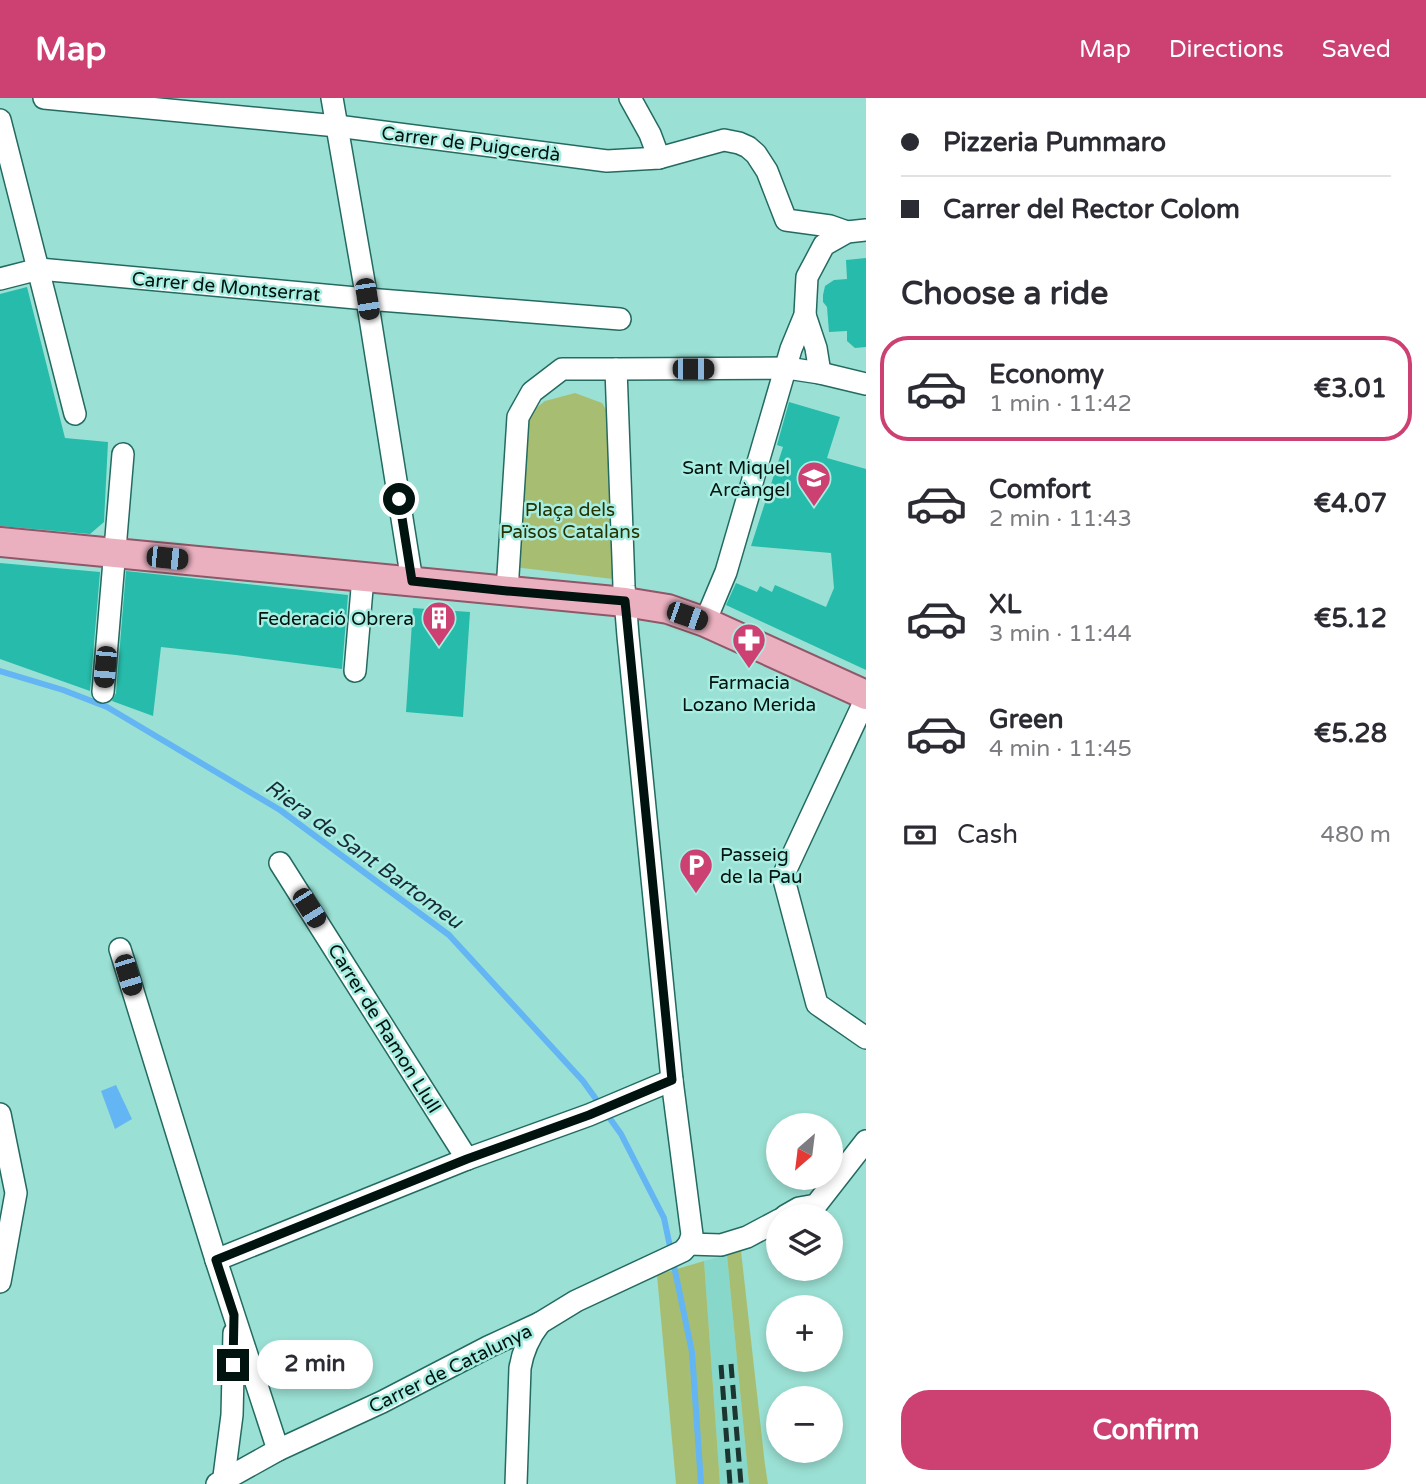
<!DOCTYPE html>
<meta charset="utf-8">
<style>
body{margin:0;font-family:"Varela Round",sans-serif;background:#f7f7f7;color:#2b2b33;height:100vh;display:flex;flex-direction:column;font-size:26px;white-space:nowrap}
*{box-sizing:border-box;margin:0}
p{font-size:23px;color:#7c7c81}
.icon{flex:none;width:38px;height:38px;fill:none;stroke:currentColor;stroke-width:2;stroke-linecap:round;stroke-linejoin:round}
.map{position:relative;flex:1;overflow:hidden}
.panel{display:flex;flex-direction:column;background:#fff;width:560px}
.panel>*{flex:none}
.top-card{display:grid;align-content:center;height:154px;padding:0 35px;background:#fff}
.needle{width:46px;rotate:208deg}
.tools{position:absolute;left:766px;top:1015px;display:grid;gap:14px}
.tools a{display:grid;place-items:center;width:77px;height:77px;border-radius:50%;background:#fff;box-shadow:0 4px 10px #0003;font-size:35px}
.end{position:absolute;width:32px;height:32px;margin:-16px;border:9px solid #00130f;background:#fff;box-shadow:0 0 0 4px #fff}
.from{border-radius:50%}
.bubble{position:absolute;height:49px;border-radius:24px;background:#fff;box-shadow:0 4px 10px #0003;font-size:23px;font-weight:700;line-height:49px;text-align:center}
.car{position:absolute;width:21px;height:42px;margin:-21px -10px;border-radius:9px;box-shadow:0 0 5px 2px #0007;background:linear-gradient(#222 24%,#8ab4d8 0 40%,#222 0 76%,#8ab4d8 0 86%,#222 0)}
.top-card b{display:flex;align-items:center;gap:24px;height:66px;font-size:26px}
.top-card b+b{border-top:2px solid #e1e1e2}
.top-card i{width:18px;height:18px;background:#2b2b33}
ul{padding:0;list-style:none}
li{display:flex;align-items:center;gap:21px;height:105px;margin:0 14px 10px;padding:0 21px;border:4px solid transparent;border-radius:28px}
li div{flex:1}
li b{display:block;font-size:26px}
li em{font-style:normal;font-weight:700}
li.selected{border-color:#cc4072}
li>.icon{width:63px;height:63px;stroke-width:1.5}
h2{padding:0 35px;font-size:32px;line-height:84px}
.pay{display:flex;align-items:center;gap:18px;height:77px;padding:0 35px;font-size:26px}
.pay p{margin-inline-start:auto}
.primary-button{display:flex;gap:14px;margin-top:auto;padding:14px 35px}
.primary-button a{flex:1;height:80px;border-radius:28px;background:#cc4072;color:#fff;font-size:28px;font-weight:700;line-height:80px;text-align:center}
header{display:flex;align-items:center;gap:42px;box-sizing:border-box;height:98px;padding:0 35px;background:#cc4072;color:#fff}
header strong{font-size:33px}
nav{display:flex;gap:38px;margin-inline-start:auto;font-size:24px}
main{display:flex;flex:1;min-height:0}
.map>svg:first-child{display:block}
.built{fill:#87d7ca}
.green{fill:#a7be72}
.water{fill:#63b5f3}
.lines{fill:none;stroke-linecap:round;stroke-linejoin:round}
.stream{stroke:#63b5f3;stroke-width:6}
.building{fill:#26bbaa}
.minor-casing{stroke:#236b61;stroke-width:24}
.major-casing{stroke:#8f5767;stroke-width:32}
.minor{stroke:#fff;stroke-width:21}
.major{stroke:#eab0c0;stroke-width:28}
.rail{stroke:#1b3631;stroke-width:5;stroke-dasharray:14 7;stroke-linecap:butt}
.route{stroke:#00130f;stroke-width:9}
.labels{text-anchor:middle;stroke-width:5;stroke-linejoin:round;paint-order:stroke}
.street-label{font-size:19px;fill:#00130f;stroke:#a7ede1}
.poi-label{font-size:19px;fill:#00130f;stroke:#a7ede1;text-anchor:end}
.park-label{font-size:19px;fill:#273301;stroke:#a7ede1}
.water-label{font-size:21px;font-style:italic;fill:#182b39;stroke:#a7ede1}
</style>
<header>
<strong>Map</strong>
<nav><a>Map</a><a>Directions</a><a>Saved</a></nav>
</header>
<main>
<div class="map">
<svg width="866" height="1386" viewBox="0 0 866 1386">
<rect width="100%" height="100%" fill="#9be0d4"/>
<path class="built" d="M 727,1157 L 749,1386 L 720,1386 L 704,1163 Z"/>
<g class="green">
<path d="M 575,295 L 602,305 L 618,331 L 629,483 L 514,469 L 523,320 L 545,303 Z"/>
<path d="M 741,1153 L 765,1367 L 768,1386 L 749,1386 L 727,1157 Z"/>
<path d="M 704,1163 L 720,1386 L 676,1386 L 657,1177 Z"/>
</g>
<path class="water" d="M 116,987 L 132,1021 L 115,1031 L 101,993 Z"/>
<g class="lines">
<path class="stream" d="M 0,573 L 63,592 L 107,609 L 280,712 L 449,837 L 583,983 L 621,1036 L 664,1120 L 692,1254 L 701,1386"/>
</g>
<g class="building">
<path d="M 866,160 L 866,249 L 855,250 L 847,243 L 847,233 L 829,234 L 827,209 L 823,204 L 823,197 L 825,188 L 834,182 L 847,181 L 846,162 Z"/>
<path d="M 27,189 L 65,340 L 108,344 L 104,424 L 90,436 L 0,428 L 0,196 Z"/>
<path d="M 789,304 L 840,319 L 827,360 L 866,371 L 866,572 L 726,507 L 736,485 L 757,494 L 760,488 L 772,494 L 775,487 L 826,509 L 834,490 L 831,455 L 751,448 L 783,349 L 777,347 Z"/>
<path d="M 0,465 L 100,474 L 90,593 L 0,561 Z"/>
<path d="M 126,473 L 348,497 L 342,571 L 236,557 L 161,549 L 153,618 L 112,603 L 116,595 Z"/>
<path d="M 413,510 L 470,514 L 463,619 L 406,614 Z"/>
</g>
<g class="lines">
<g class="minor-casing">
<g id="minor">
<path d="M 44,0 L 337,28 L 607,63 L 659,60 L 724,42 L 739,45 L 748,49 L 756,56 L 767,73 L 786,122 L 830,128 L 847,134"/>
<path d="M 332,0 L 367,201 L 412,483"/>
<path d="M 630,0 L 650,36 L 659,60"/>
<path d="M 0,22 L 75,316"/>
<path d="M 0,181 L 39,171 L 367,201 L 620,221"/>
<path d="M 805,217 L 816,250 L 820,275"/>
<path d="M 616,271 L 787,270 L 820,275 L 866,286"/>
<path d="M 705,524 L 726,474 L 791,251 L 805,217 L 807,179 L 824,147 L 847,134 L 866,132"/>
<path d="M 355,573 L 363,479"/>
<path d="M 103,594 L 123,356"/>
<path d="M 866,600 L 783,778 L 817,906 L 866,940"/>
<path d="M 280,765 L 467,1061"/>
<path d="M 120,851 L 216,1162 L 278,1352"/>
<path d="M 0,1016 L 16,1095 L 0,1184"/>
<path d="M 785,1118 L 799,1110 L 816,1107 L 866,1043"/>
<path d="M 689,1146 L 721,1147 L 747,1139 L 779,1122"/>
<path d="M 216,1162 L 467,1061 L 589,1017 L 672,982"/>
<path d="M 217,1386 L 278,1352 L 382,1304 L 488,1249 L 540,1225 L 576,1203 L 683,1153 L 689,1146 L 692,1137 L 672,982 L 628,538 L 624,488 L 616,271 L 562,271 L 532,294 L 518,319 L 507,493"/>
<path d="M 223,1386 L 232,1317 L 234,1235"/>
<path d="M 516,1386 L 520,1270 C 523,1252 529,1239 540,1225"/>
</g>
</g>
<g class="major-casing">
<path id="major" d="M 0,444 L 625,504 L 668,511 L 705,524 L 866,597"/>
</g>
<use href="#minor" class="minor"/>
<use href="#major" class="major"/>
<g class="rail">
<path d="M 731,1266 L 741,1386"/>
<path d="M 721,1267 L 730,1386"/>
</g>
</g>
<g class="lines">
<path class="route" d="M 233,1267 L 234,1217 L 216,1162 L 467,1061 L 589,1017 L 672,982 L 625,503 L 507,493 L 412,483 L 399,401"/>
</g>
<defs>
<g id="school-pin" transform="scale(1.75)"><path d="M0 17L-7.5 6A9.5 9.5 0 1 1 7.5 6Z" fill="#cc4072" stroke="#a7ede1"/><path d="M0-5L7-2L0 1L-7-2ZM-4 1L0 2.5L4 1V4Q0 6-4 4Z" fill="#fff"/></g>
<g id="building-pin" transform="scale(1.75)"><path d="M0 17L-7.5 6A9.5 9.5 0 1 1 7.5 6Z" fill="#cc4072" stroke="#a7ede1"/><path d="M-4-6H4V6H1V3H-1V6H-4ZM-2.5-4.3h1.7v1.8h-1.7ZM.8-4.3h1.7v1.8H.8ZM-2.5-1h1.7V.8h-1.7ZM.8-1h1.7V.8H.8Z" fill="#fff"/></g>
<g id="pharmacy-pin" transform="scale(1.75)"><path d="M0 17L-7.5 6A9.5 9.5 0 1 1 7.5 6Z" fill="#cc4072" stroke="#a7ede1"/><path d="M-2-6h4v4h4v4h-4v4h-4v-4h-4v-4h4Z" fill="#fff"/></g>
<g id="parking-pin" transform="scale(1.75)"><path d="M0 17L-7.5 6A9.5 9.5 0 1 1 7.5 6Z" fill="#cc4072" stroke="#a7ede1"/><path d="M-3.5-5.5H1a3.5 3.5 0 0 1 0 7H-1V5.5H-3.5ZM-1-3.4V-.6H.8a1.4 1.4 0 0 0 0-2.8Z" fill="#fff"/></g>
</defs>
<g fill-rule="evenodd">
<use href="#school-pin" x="814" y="380"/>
<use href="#building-pin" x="439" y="520"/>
<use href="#pharmacy-pin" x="749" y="542"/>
<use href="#parking-pin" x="696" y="767"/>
</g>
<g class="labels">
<g class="street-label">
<text transform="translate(471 45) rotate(7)" y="7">Carrer de Puigcerdà</text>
<text transform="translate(226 188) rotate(5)" y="7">Carrer de Montserrat</text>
<text transform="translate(385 930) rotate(58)" y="7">Carrer de Ramon Llull</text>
<text transform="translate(450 1270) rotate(-26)" y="7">Carrer de Catalunya</text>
</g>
<g class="poi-label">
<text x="790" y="376">Sant Miquel<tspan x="790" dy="22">Arcàngel</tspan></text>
<text x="414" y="527">Federació Obrera</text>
<text x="749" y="591" text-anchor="middle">Farmacia<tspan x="749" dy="22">Lozano Merida</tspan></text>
<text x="720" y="763" text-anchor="start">Passeig<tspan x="720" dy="22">de la Pau</tspan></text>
</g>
<g class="park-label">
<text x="570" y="418">Plaça dels<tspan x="570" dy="22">Països Catalans</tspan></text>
</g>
<g class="water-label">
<text transform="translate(364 756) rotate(36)" y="7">Riera de Sant Bartomeu</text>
</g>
</g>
</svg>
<div class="tools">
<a><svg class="needle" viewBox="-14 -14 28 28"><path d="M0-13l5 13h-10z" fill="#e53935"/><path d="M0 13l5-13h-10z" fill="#7c7c81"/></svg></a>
<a><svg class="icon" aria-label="layers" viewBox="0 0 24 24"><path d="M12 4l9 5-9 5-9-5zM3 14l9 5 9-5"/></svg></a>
<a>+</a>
<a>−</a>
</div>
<i class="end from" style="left:399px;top:401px"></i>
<i class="end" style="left:233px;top:1267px"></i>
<div class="bubble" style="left:257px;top:1242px;width:116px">2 min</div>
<i class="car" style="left:367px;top:201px;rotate:171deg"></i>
<i class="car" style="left:693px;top:271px;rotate:90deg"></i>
<i class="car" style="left:167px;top:460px;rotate:96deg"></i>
<i class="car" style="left:687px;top:518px;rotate:109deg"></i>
<i class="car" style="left:105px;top:569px;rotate:185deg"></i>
<i class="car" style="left:309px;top:810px;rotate:148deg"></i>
<i class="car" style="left:128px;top:877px;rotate:163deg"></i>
</div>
<section class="panel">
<div class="top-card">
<b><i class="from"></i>Pizzeria Pummaro</b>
<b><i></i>Carrer del Rector Colom</b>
</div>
<h2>Choose a ride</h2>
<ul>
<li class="selected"><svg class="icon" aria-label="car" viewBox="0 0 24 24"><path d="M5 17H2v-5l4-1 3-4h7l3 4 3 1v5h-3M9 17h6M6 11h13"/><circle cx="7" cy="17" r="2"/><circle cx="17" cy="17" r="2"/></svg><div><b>Economy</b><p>1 min · 11:42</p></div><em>€3.01</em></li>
<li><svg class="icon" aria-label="car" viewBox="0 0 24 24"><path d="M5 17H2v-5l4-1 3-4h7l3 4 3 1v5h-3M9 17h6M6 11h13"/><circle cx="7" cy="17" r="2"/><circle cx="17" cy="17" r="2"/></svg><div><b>Comfort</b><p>2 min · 11:43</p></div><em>€4.07</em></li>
<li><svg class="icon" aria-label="car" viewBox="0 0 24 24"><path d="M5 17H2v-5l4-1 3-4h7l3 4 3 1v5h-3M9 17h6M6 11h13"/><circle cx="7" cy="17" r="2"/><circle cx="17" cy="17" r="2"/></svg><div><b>XL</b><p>3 min · 11:44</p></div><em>€5.12</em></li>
<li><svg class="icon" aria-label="car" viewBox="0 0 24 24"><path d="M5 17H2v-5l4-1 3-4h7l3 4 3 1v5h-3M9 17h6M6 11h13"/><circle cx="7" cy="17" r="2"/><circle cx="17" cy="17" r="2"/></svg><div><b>Green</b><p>4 min · 11:45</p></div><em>€5.28</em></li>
</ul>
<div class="pay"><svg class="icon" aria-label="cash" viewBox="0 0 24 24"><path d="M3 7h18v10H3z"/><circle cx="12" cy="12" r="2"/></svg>Cash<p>480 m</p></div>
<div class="primary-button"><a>Confirm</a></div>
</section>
</main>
